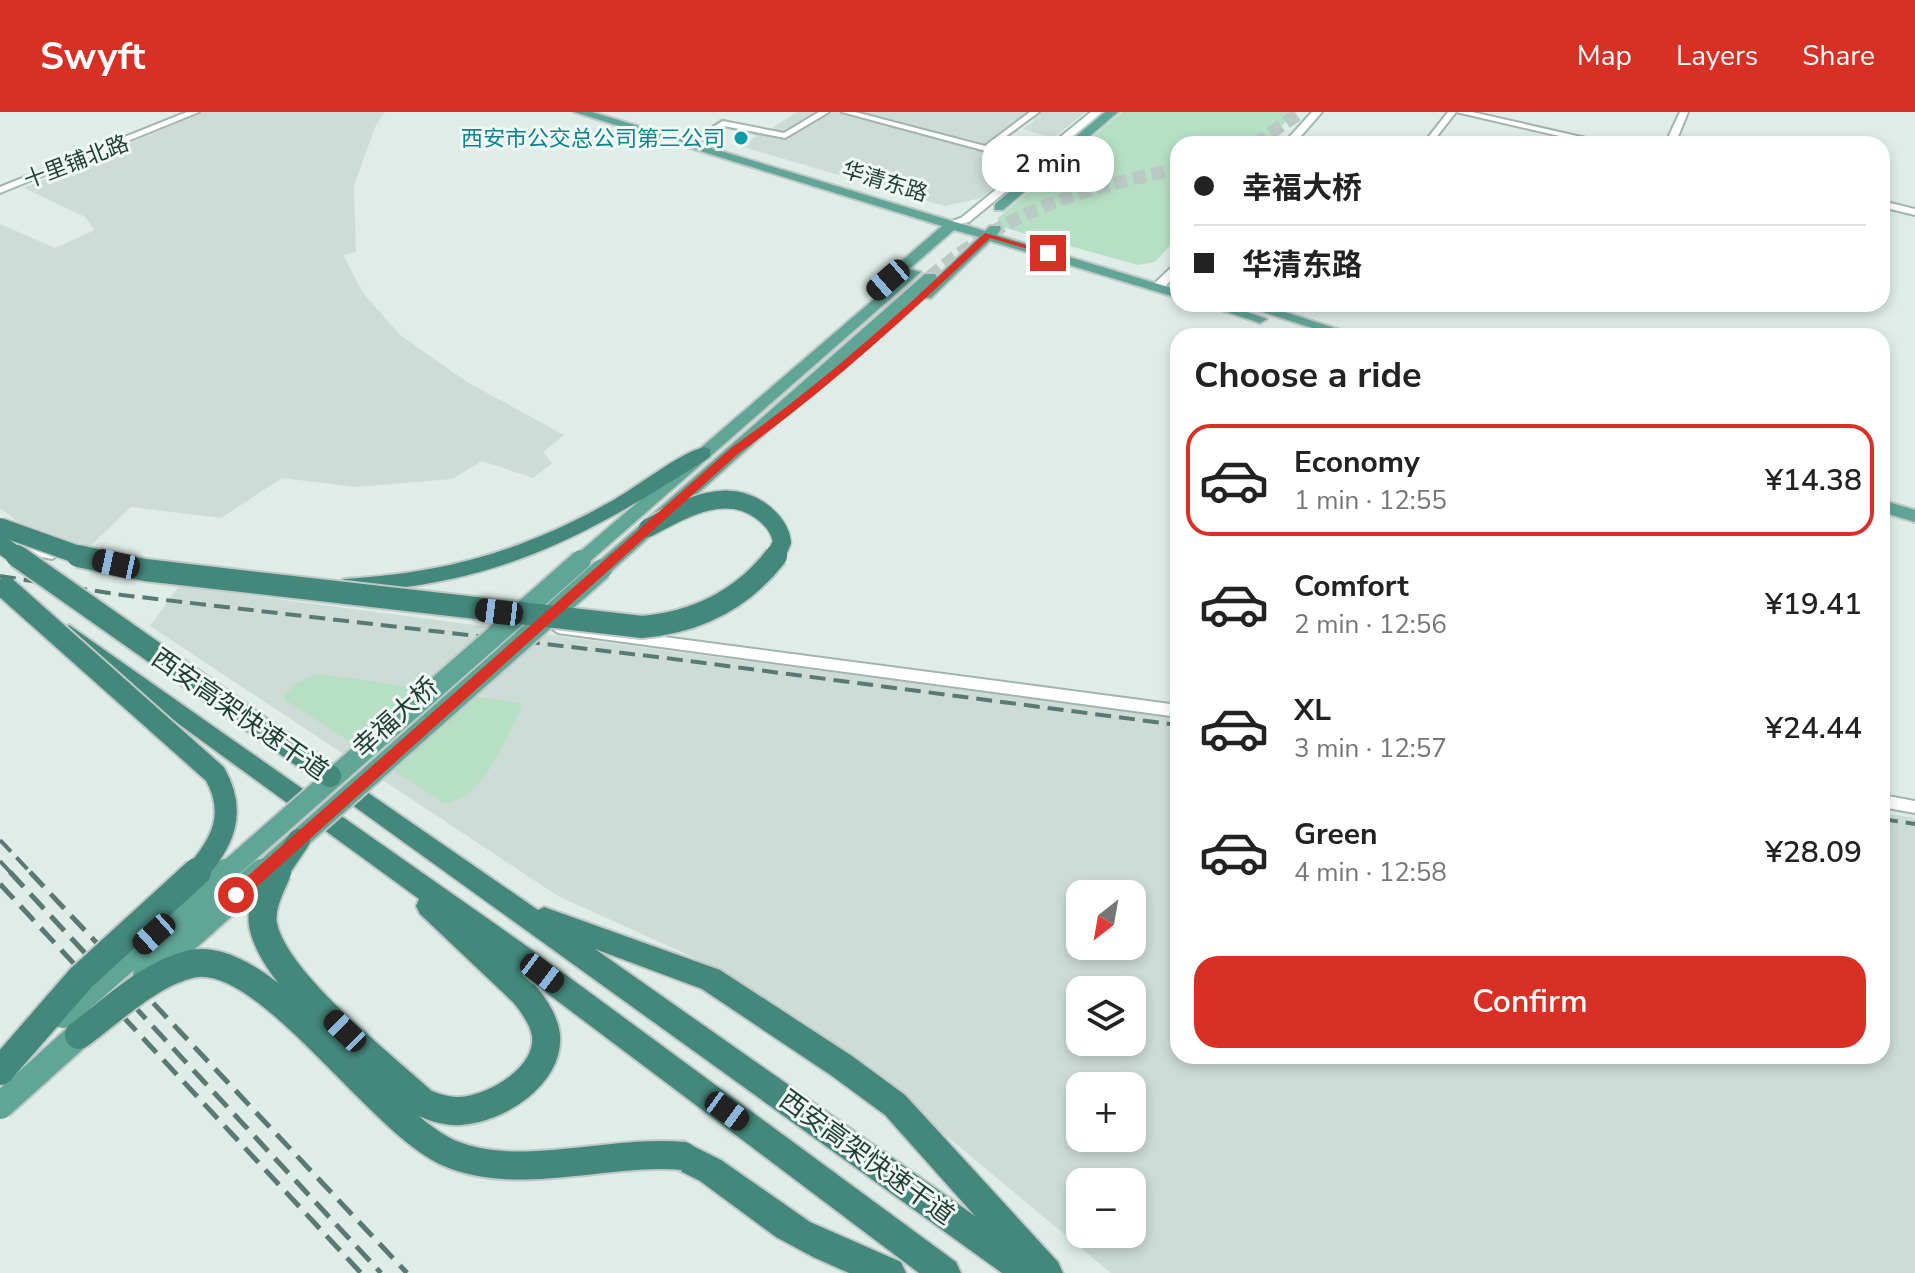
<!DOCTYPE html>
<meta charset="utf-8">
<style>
body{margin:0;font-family:"Nunito Sans","Noto Sans SC",sans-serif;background:#f6f6f6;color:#222;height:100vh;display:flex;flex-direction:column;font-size:30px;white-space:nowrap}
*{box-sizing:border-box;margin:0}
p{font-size:26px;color:#767676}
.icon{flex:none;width:44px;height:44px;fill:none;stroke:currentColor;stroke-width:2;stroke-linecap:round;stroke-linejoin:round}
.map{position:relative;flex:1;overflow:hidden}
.drawer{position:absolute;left:1170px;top:216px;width:720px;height:736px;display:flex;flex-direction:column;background:#fff;border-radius:24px;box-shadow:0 4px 12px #0003}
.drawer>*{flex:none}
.top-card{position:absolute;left:1170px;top:24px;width:720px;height:176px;border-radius:24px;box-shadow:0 4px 12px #0003;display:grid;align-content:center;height:176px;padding:0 24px;background:#fff}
.needle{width:52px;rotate:211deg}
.controls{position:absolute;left:1066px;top:768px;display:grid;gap:16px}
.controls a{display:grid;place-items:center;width:80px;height:80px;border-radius:16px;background:#fff;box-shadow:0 4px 12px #0003;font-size:40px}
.end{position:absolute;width:36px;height:36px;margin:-18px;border:10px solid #d93025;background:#fff;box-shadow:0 0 0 4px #fff}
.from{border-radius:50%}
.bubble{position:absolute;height:56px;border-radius:24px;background:#fff;box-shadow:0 4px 12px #0003;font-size:26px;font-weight:600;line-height:56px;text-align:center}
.car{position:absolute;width:24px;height:48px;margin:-24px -12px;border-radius:10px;box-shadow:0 0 6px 2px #0007;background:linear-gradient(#222 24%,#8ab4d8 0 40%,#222 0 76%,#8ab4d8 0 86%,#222 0)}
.top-card b{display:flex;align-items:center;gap:28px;height:76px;font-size:30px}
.top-card b+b{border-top:2px solid #e0e0e0}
.top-card i{width:20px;height:20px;background:#222}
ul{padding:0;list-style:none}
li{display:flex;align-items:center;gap:24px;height:112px;margin:0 16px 12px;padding:0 8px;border:4px solid transparent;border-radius:24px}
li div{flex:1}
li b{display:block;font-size:30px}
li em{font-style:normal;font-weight:600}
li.active{border-color:#d93025}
li>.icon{width:72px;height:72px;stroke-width:1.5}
h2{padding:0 24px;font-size:36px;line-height:96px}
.cta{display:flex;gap:16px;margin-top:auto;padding:16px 24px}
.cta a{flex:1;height:92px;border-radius:24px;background:#d93025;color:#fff;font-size:32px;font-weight:600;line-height:92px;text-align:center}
header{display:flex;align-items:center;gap:48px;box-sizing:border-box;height:112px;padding:0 40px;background:#d93025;color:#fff}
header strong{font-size:38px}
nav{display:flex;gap:44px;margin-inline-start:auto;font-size:28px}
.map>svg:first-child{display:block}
.built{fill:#cddcd6;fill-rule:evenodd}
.green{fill:#b6dfc3}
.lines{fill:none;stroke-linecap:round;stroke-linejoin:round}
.primary-tunnel{stroke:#b9c9c4;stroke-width:13;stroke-dasharray:13 6;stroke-linecap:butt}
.minor-casing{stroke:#a2b4ae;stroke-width:4}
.tertiary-casing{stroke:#a2b4ae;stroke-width:4}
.secondary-casing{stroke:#9db8b0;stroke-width:4}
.primary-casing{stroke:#c0c9c7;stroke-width:4}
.trunk-casing{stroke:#c0c9c7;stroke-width:4}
.minor{fill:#fff;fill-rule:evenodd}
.tertiary{fill:#fff;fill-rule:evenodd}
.secondary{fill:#fff;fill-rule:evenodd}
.primary{fill:#60a596;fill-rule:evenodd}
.trunk{fill:#44887c;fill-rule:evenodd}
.rail-far1{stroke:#597972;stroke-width:4;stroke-dasharray:16 8;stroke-linecap:butt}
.rail{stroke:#597972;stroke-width:5;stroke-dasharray:20 10;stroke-linecap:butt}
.primary-bridge-far1-casing{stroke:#c0c9c7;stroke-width:24;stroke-linecap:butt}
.primary-bridge-casing{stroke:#c0c9c7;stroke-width:30;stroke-linecap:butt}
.trunk-bridge-far2-casing{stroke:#c0c9c7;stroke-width:21;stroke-linecap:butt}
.trunk-bridge-far1-casing{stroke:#c0c9c7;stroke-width:26;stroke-linecap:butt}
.trunk-bridge-casing{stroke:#c0c9c7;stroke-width:32;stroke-linecap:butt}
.primary-bridge-far1{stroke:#60a596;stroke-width:20}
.primary-bridge{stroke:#60a596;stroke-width:26}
.trunk-bridge-far2{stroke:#44887c;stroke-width:18}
.trunk-bridge-far1{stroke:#44887c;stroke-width:22}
.trunk-bridge{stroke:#44887c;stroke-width:28}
.route{fill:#d93025}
.culture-dot{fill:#0f9aa8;stroke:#f0f8f4;stroke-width:3}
.labels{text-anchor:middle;stroke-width:6;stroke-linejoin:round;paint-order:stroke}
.far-culture-label{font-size:22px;fill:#0d838f;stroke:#f0f8f4;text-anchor:end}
.far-street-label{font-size:22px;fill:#1f3d36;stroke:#f0f8f4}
.street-label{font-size:26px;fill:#1f3d36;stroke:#f0f8f4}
</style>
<header>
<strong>Swyft</strong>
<nav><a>Map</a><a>Layers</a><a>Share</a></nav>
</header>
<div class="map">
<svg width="1915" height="1161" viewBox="0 0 1915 1161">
<rect width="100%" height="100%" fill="#dfece7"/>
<g class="built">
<path d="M 203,0 L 385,0 L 376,13 L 354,73 L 356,140 L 343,143 L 363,181 L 400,223 L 467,270 L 564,323 L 543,340 L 552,351 L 533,366 L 482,349 L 452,367 L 356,375 L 282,366 L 221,406 L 131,395 L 82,442 L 57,440 L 0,396 L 0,112 L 55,136 L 95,118 L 85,105 L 24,76 Z"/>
<path d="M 798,0 L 1086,0 L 1053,26 L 1023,17 L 1035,8 L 1032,7 L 1000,32 L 1035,42 L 981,86 L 944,94 L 740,34 L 757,24 L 711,13 L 721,6 L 767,19 Z"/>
<path d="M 179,474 L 1178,606 L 1178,944 L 1882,944 L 1882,701 L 1915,706 L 1915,1161 L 1111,1161 L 950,1027 L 699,848 L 558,784 L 150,514 ZM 1080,782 L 1132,782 L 1132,834 L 1080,834 ZM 1080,878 L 1132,878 L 1132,930 L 1080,930 ZM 1080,974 L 1132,974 L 1132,1026 L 1080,1026 ZM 1080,1070 L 1132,1070 L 1132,1122 L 1080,1122 Z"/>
</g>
<g class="green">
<path d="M 1122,0 L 1295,0 L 1265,32 L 1178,32 L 1178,125 L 1155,150 L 1138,153 L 998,114 L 998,106 Z"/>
<path d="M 321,562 L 519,591 L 522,595 C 504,627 485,687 444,691 L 284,587 C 292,570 304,566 321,562 Z"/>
</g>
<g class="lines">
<g class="primary-tunnel">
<path d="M 1255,32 L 1301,0"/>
<path d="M 930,165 C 1011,97 1077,78 1178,57"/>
</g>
<g class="minor-casing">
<g id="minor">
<path d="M 819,0 L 829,0 L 785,26 L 724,14 L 697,31 L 690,29 L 723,9 L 784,21 Z"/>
<path d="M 842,0 L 855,0 L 985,34 L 1030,0 L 1039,0 L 986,39 Z"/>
<path d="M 1448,0 L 1456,0 L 1431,32 L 1423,32 Z"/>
<path d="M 8,430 L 52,439 L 58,443 L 52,447 L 4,437 L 2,434 L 4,431 Z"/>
<path d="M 558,511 L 1178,593 L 1178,605 L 558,521 L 551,516 Z"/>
<path d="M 1882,683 L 1915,689 L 1915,701 L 1882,695 Z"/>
</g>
</g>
<g class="tertiary-casing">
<g id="tertiary">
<path d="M 187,0 L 199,0 L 0,81 L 0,75 Z"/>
<path d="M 1456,0 L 1472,0 L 1612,32 L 1594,32 Z"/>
<path d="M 1680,0 L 1688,0 L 1675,32 L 1665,32 Z"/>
<path d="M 1882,89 L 1915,97 L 1915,103 L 1882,95 Z"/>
</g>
</g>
<g class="secondary-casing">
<g id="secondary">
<path d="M 1091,0 L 1102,0 L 969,110 L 949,114 L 949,110 L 961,106 Z"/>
<path d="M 1312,0 L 1322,0 L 1294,32 L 1283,32 Z"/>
<path d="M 1178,149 L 1178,160 L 1162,178 L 1154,178 L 1154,172 Z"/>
</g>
</g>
<g class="primary-casing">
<g id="primary">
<path d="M 574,0 L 592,0 L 985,119 L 990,114 L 1000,114 L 1001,117 L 997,123 L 1178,178 L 1178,186 L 990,129 L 931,186 L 921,186 L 921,181 L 608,462 L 596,462 L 593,457 L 596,452 L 925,162 L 935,162 L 937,165 L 979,125 L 954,118 L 900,165 L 890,165 L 890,159 L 942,114 Z"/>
<path d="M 1105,0 L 1118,0 L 1003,98 L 995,98 L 995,92 Z"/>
<path d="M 909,157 L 921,160 L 587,452 L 575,452 L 572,448 L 575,444 Z"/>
<path d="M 1203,192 L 1225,192 L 1267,207 L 1260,211 Z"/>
<path d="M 1238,192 L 1260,192 L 1359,224 L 1337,224 Z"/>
<path d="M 1882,388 L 1915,398 L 1915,410 L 1882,400 Z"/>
</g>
</g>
<g class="trunk-casing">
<g id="trunk">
<path d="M 704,335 L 710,337 L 710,345 C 582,427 499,472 344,481 L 334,474 L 344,467 C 444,461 520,440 608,391 C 635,377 677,342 704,335 Z"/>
<path d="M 69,513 L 528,835 L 956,1150 L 961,1161 L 919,1161 L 519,860 L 536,875 L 540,884 L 536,893 L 526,897 L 516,893 L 420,802 L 416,794 L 419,787 L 62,527 L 58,521 Z"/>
<path d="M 338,660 L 538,798 L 544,795 L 720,858 L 852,944 L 905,983 L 1058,1150 L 1063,1161 L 1002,1161 L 330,677 L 326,670 L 330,663 ZM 595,837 L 702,877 L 832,964 L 885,1003 L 975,1104 Z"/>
<path d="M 683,1029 L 721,1048 L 810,1110 L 901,1150 L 906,1161 L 849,1161 L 813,1145 L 776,1125 L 700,1069 L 672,1055 L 668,1044 L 672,1033 Z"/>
</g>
</g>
<use href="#minor" class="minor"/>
<use href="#tertiary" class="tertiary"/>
<use href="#secondary" class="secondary"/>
<use href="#primary" class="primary"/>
<use href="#trunk" class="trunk"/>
<g class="rail-far1">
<path d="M 0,464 L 122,483 L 666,546 L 1178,613"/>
<path d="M 1882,707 L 1915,712"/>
<path d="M 0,728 L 32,762"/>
<path d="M 0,749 L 12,762"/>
</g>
<g class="rail">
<path d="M 10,760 L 381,1161"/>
<path d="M 30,760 L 407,1161"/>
<path d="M 0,772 L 361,1161"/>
</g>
<g class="primary-bridge-far1-casing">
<g id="primary-bridge-far1">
<path d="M 224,762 L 581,448"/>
<path d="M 260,762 L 602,457"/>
</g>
</g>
<g class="primary-bridge-casing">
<g id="primary-bridge">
<path d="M 146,863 L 262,760"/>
<path d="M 63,903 L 226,760"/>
<path d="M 0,994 L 89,914"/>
</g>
</g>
<g class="trunk-bridge-far2-casing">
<g id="trunk-bridge-far2">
<path d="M 0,415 L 87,446"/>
<path d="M 648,416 C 682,398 725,372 761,399 C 772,407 780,416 782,430 L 775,446"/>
<path d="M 0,432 L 20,446"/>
</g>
</g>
<g class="trunk-bridge-far1-casing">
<g id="trunk-bridge-far1">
<path d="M 17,444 L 330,664"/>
<path d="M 78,444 L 145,458 L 642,515 C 697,510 742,488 776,444"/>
<path d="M 6,476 L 215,662 C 237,701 223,731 195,762"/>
<path d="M 276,762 L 299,728"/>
</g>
</g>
<g class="trunk-bridge-casing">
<g id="trunk-bridge">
<path d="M 277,760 C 270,776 260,795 263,813 C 274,870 380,950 424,991 C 436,996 447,1000 460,999 C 496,997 550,964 546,923 C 544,908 535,895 526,884"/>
<path d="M 79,923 C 113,898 149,862 191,852 C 266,835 376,1009 449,1041 C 518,1071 609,1037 683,1044"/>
<path d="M 0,959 L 81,866 L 197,760"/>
</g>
</g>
<use href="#primary-bridge-far1" class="primary-bridge-far1"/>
<use href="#primary-bridge" class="primary-bridge"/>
<use href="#trunk-bridge-far2" class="trunk-bridge-far2"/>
<use href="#trunk-bridge-far1" class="trunk-bridge-far1"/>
<use href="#trunk-bridge" class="trunk-bridge"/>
</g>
<path class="route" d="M 985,121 L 1053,141 L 1048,143 L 990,126 C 909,202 829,277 739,341 L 242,788 L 231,788 L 231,779 L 731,336 C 822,272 904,198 985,121 Z"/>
<circle class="culture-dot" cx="741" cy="26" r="8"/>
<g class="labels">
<g class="far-culture-label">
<text x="725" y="34">西安市公交总公司第三公司</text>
</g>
<g class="far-street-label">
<text transform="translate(76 49) rotate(-21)" y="8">十里铺北路</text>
<text transform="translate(885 69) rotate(17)" y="8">华清东路</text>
</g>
<g class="street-label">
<text transform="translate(240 602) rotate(35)" y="9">西安高架快速干道</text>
<text transform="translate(395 605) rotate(-42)" y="9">幸福大桥</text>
<text transform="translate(867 1045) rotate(36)" y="9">西安高架快速干道</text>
</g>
</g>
</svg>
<div class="controls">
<a><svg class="needle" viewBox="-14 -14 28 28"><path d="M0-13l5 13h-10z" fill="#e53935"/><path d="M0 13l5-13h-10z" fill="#767676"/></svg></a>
<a><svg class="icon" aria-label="layers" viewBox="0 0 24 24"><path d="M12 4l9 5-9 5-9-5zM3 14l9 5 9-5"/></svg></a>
<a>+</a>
<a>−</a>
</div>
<i class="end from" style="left:236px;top:783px"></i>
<i class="end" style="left:1048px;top:141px"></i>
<div class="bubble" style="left:982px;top:24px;width:132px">2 min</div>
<i class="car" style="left:888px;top:168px;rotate:229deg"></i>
<i class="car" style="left:116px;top:452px;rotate:282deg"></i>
<i class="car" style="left:499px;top:500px;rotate:277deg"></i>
<i class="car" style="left:154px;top:822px;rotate:228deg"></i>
<i class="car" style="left:542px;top:861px;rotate:127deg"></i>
<i class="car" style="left:345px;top:919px;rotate:314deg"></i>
<i class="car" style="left:727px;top:999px;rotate:126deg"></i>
<div class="top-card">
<b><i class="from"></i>幸福大桥</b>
<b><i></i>华清东路</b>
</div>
<section class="drawer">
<h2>Choose a ride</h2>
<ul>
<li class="active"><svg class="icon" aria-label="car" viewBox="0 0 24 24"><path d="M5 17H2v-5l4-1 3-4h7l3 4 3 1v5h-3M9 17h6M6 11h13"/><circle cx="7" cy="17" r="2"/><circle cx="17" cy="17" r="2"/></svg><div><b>Economy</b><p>1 min · 12:55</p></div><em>¥14.38</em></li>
<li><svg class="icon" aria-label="car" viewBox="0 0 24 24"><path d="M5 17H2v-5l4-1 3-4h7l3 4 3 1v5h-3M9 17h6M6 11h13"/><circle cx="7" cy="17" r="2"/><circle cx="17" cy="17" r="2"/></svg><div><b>Comfort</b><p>2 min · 12:56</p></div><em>¥19.41</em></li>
<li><svg class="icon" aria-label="car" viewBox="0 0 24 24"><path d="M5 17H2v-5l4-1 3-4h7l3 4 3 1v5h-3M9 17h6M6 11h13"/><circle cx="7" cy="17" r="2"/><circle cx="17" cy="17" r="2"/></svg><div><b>XL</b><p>3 min · 12:57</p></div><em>¥24.44</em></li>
<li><svg class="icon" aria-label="car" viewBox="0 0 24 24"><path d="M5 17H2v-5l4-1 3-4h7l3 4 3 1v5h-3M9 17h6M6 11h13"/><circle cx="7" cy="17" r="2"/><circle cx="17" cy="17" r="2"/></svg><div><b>Green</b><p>4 min · 12:58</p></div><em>¥28.09</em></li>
</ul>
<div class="cta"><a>Confirm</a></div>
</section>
</div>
